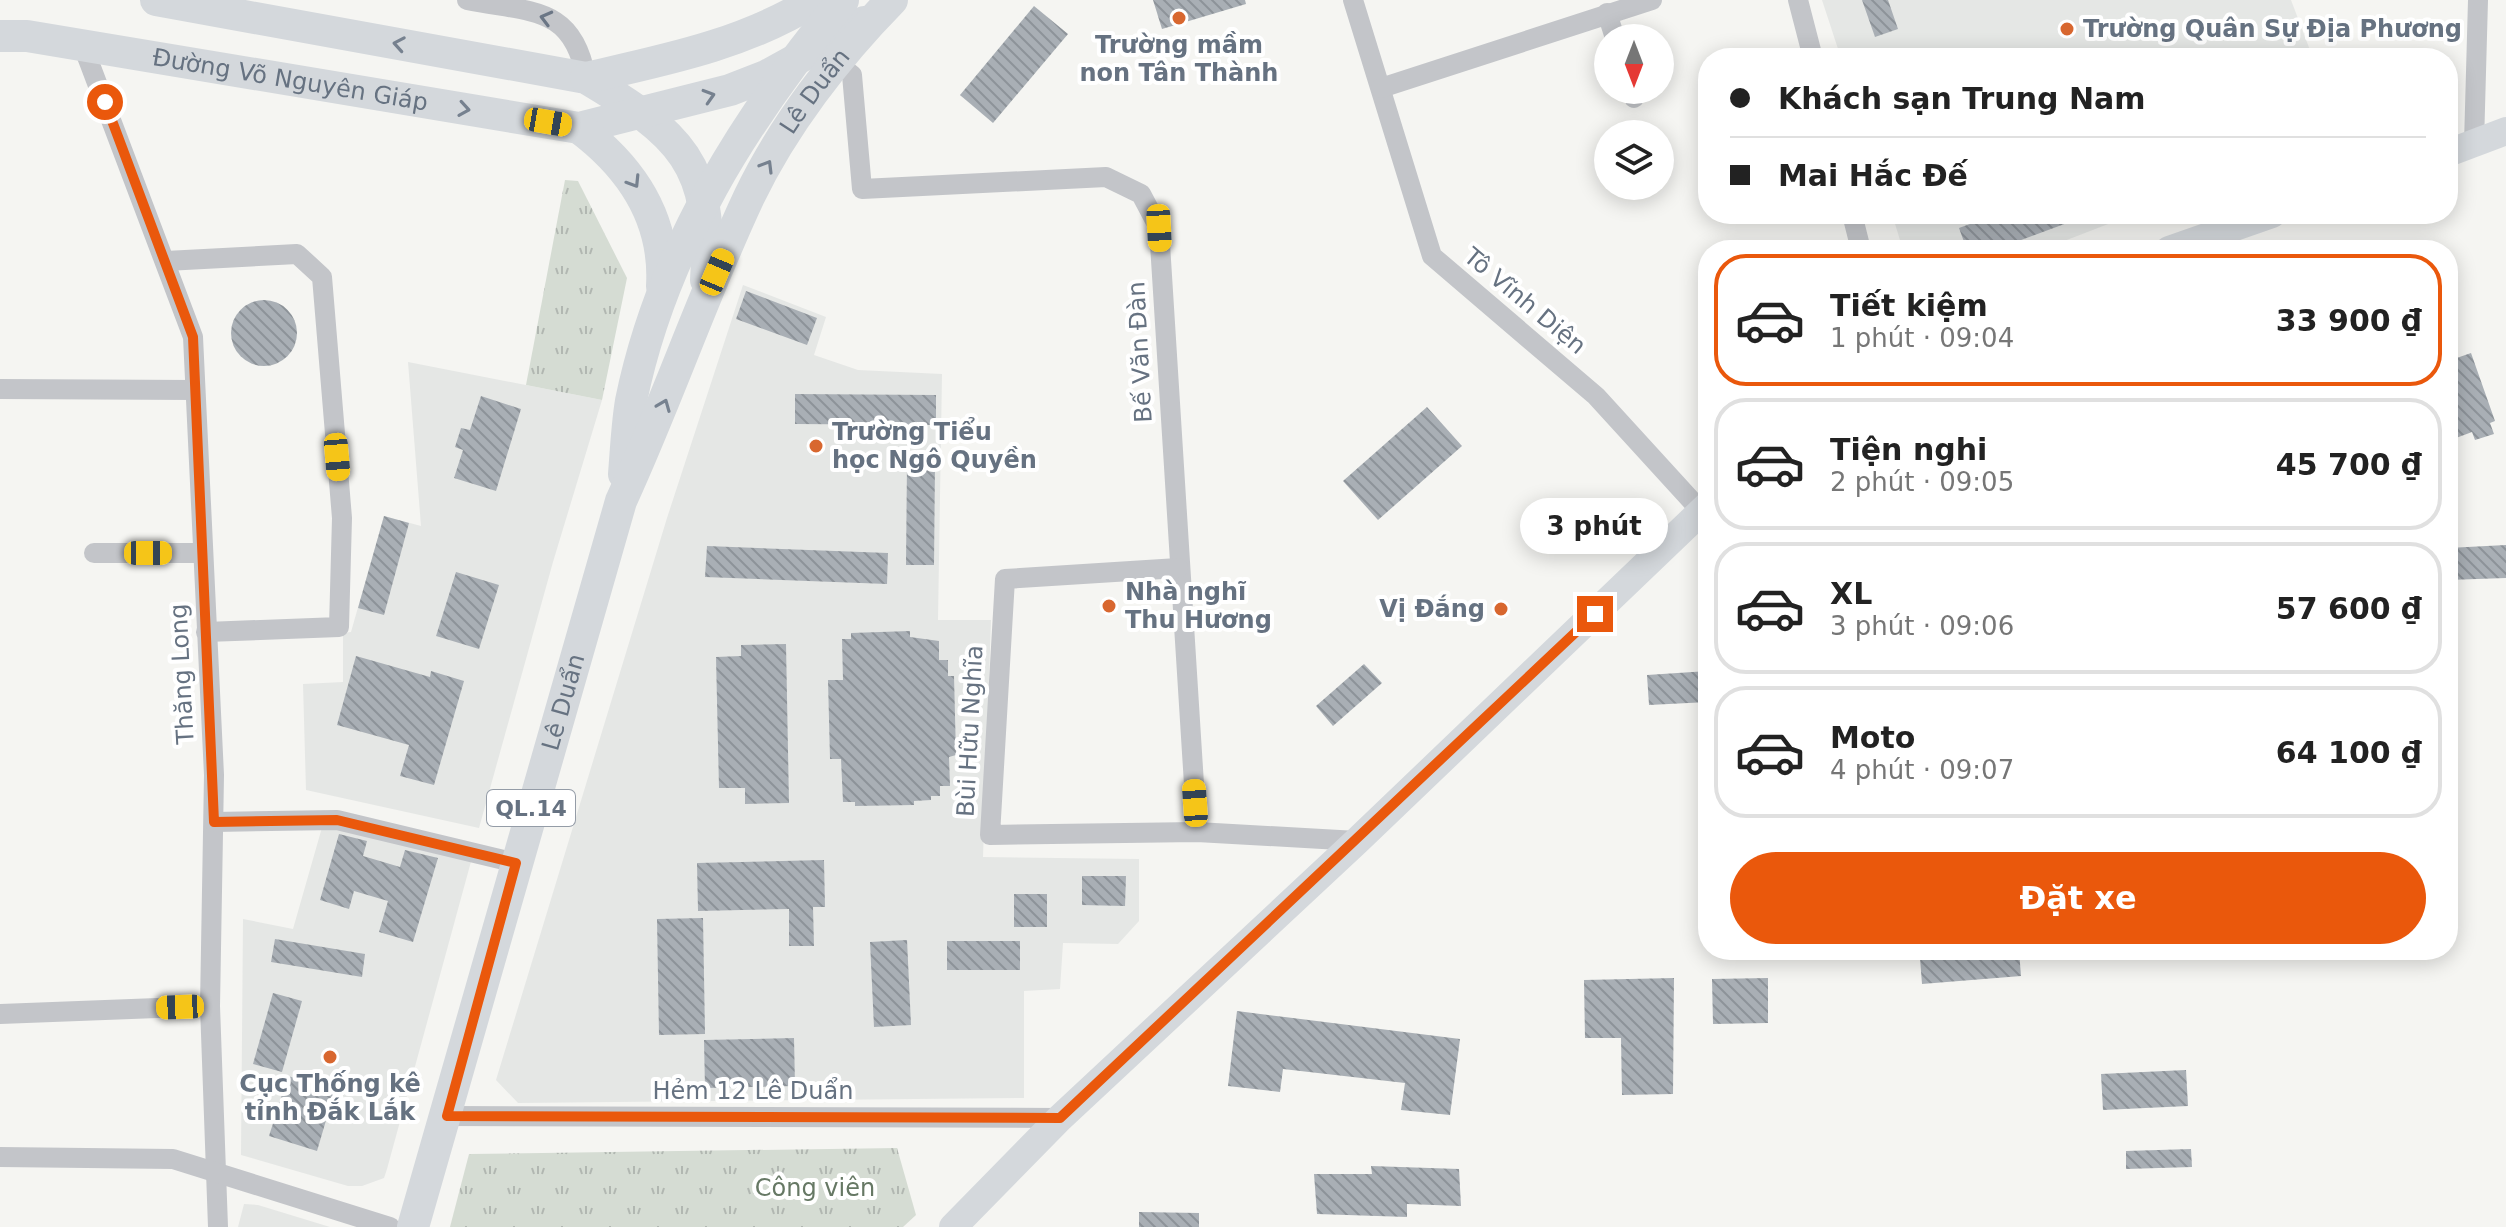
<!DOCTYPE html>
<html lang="vi">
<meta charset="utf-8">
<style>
body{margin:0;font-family:"DejaVu Sans",sans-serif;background:#f6f6f6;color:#222;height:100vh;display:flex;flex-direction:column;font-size:30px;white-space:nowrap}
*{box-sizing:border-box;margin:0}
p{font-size:26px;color:#767676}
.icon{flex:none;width:44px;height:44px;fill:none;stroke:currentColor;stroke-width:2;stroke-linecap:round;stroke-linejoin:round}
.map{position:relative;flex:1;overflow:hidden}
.side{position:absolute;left:1698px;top:240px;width:760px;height:720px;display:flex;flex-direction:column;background:#fff;border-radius:32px;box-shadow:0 4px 20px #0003}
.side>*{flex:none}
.guide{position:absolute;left:1698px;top:48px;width:760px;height:176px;border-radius:32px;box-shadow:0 4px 20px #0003;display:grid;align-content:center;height:176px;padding:0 32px;background:#fff}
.needle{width:52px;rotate:180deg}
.tools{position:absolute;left:1594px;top:24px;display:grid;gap:16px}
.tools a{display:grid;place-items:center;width:80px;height:80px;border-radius:50%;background:#fff;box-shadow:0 4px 20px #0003;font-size:40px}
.end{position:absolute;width:36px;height:36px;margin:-18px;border:10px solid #ea580c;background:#fff;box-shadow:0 0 0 4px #fff}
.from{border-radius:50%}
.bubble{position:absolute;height:56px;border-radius:28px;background:#fff;box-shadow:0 4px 20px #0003;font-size:26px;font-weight:700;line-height:56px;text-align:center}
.car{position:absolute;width:24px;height:48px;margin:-24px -12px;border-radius:10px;box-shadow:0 0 6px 2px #0007;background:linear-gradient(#f5c518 24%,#345 0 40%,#f5c518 0 76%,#345 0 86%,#f5c518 0)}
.guide b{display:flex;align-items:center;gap:28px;height:76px;font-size:30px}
.guide b+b{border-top:2px solid #e0e0e0}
.guide i{width:20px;height:20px;background:#222}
ul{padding:14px 0 0;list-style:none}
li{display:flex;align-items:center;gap:24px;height:132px;margin:0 16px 12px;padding:0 16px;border:4px solid #e0e0e0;border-radius:32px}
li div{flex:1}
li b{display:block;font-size:30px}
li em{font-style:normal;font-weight:700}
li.current{border-color:#ea580c}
li>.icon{width:72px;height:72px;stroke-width:1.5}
.button{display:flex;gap:16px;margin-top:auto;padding:16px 32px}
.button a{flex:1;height:92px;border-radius:48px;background:#ea580c;color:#fff;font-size:32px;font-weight:700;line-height:92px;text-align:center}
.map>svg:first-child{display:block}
.built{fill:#e5e7e5}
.park{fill:url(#park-tufts)}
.building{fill:url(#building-back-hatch)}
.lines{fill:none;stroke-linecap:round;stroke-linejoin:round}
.street{stroke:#c3c5c9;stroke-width:20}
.secondary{stroke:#d4d8dc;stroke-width:28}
.primary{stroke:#d4d8dc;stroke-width:32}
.oneway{stroke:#6b7685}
.oneway2{stroke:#76818f}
.route{stroke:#ea580c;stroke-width:10}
.poi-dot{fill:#d8672f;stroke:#fff;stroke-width:3}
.labels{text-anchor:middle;stroke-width:8;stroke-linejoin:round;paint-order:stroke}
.shield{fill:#fff;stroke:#949ca7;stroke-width:2}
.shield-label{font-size:22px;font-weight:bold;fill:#667281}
.poi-label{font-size:24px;font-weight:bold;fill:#667281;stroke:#fff;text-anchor:start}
.street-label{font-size:24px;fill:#667281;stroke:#fff}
.park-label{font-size:24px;fill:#667864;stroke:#fff}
</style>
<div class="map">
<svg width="2506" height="1227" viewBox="0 0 2506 1227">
<defs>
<pattern id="park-tufts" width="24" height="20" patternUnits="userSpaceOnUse" patternTransform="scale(2)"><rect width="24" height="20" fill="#d5dcd3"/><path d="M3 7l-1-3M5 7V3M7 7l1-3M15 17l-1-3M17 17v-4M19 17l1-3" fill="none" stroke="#b1b7b1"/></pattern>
<pattern id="building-back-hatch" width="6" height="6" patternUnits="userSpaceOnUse" patternTransform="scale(2)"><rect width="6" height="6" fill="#a9afb5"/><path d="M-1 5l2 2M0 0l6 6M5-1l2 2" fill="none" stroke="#8d9399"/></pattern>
</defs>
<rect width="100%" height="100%" fill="#f5f5f2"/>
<g class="built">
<path d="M 1822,0 L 2291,0 L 2313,58 L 1841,58 Z"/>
<path d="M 1892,214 L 2134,214 L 2041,250 L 1903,250 Z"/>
<path d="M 743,285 L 826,317 L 814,355 L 858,370 L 942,374 L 938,620 L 991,620 L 983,857 L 1139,859 L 1139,921 L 1118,944 L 1063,943 L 1060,989 L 1024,991 L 1024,1098 L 518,1103 L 496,1080 L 667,518 Z"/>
<path d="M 408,362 L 602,400 L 553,562 L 479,828 L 306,790 L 303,684 L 343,682 L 343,633 L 351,632 L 384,516 L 421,526 Z"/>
<path d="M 325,817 L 475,847 L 387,1169 L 384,1178 L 362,1186 L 348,1186 L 241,1155 L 243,919 L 293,929 Z"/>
<path d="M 244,1204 L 258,1205 L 330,1227 L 238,1227 Z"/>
</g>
<g class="park">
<path d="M 565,180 L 578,181 L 627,278 L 602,400 L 526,385 Z"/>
<path d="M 897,1148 L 916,1215 L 903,1227 L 450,1227 L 469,1154 Z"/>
</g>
<g class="building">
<path d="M 1153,0 L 1245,0 L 1246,4 L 1162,29 Z"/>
<path d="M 1862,0 L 1888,0 L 1898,29 L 1875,37 Z"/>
<path d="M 1034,6 L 1068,34 L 993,123 L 960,95 Z"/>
<path d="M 1997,214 L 2086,214 L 2086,216 L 1994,250 L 1967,250 L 1959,228 Z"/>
<path d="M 746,291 L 817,318 L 807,345 L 736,319 Z"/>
<circle cx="264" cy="333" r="33"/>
<path d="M 2471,353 L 2495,421 L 2490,423 L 2494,434 L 2475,440 L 2472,432 L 2448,441 L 2448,361 Z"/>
<path d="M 795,394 L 936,395 L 936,425 L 795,424 Z"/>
<path d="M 481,396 L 521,409 L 496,491 L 454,478 L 463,450 L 455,447 L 461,428 L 470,430 Z"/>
<path d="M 1427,407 L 1462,446 L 1378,520 L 1343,481 Z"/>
<path d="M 907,464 L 935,464 L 934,565 L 906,565 Z"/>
<path d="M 384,516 L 409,523 L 384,615 L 358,608 Z"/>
<path d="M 2506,545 L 2506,578 L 2448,580 L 2448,548 Z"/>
<path d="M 707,546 L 888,553 L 887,584 L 705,577 Z"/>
<path d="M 456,572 L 499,585 L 479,649 L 436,636 Z"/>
<path d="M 910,631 L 910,637 L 939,641 L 939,660 L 948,660 L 948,676 L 954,676 L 956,755 L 949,757 L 950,786 L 940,786 L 940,796 L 931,796 L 931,800 L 914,801 L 914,805 L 855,806 L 855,802 L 843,802 L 841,759 L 830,759 L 828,680 L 843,680 L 842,639 L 851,639 L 851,633 Z"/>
<path d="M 786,644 L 789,803 L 745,804 L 745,788 L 719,788 L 716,657 L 741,656 L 741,645 Z"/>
<path d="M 356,656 L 430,677 L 431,671 L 464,681 L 434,785 L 400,776 L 409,745 L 337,725 Z"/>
<path d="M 1364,664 L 1382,683 L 1333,726 L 1316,706 Z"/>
<path d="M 1708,671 L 1708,702 L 1649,705 L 1647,675 Z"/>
<path d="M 339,834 L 367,841 L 363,856 L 400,867 L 405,850 L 438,858 L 413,942 L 379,932 L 388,901 L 354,891 L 349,909 L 320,900 Z"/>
<path d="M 824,860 L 825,907 L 813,907 L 814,946 L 789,946 L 789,909 L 698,911 L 697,863 Z"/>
<path d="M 1082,876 L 1126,876 L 1125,906 L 1082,905 Z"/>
<rect x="1014" y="894" width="33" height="33"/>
<path d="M 703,918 L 705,1034 L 659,1035 L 657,919 Z"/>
<path d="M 275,939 L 365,954 L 362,977 L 271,962 Z"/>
<path d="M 907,940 L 911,1025 L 874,1027 L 870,942 Z"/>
<rect x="947" y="941" width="73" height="29"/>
<path d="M 2019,951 L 2021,976 L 1922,984 L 1920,958 Z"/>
<path d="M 1674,978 L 1673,1094 L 1622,1095 L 1621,1038 L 1585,1038 L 1584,980 Z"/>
<path d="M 1768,978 L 1768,1023 L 1713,1024 L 1712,979 Z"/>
<path d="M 273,993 L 302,1001 L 282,1072 L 253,1064 Z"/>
<path d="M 1237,1011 L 1460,1039 L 1450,1115 L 1401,1110 L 1405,1083 L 1283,1069 L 1280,1092 L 1228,1086 Z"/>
<path d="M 794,1038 L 795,1086 L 705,1088 L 704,1040 Z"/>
<path d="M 2186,1070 L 2188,1106 L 2103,1110 L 2101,1074 Z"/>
<path d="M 288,1076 L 335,1090 L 317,1151 L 269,1136 Z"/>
<path d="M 2191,1149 L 2192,1167 L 2126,1169 L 2126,1151 Z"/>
<path d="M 1371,1166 L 1459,1169 L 1461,1206 L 1407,1204 L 1407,1217 L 1317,1214 L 1314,1174 L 1372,1174 Z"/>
<path d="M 1139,1212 L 1199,1213 L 1199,1227 L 1139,1227 Z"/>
</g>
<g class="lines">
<g class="street">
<path d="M 467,0 C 529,13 573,4 586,78"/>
<path d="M 1353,0 L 1432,256 L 1596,396 L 1701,511"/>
<path d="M 1798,0 L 1813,58"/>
<path d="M 1607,13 L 1615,38"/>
<path d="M 83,46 L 193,337 L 214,775 L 210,1006 L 218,1227"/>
<path d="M 837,63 L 852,75 L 862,189 L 1106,177 L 1141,194 L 1159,228 L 1197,832"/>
<path d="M 1381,88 L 1652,0"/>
<path d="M 1631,90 L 1634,98"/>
<path d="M 2474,144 L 2478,0"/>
<path d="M 1852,214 L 1861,250"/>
<path d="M 166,261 L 297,254 L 322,277 L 342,518 L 339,627 L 206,632"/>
<path d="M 0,389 L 194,390"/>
<path d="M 94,553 L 202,553"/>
<path d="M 1178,568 L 1005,579 L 990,835 L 1197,832 L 1357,841"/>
<path d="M 214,822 L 337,820 L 516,863"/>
<path d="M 0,1014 L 210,1006"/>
<path d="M 447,1116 L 1060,1118"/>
<path d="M 0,1157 L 173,1159 L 390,1227"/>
</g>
<g class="secondary">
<path d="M 2448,153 L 2506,131"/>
<path d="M 2169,250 L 2272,214"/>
<path d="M 953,1227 L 1060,1118 L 1357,841 L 1708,505"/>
</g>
<g class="primary">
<path d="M 156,0 L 586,78 C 680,134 714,163 706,280"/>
<path id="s1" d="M 0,36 L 27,36 L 579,128 L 730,90 L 766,76 L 864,22"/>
<path d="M 586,78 C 665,60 746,44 815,0"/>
<path d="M 579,128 C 631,167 666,218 662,286"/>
<path d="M 624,474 C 626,450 627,425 631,401 C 662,249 746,117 843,0"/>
<path id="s2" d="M 413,1227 L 621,501 C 667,401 702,297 749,197 C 783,126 836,57 892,0"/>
</g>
</g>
<defs><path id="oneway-chevron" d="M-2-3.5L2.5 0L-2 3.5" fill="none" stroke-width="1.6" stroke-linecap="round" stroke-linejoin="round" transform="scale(2)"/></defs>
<use class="oneway" href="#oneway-chevron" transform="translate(546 18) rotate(-165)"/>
<g class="oneway2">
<use href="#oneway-chevron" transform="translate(399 44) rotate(-170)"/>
<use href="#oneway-chevron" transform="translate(709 96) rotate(-17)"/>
<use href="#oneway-chevron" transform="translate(464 109) rotate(9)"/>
<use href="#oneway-chevron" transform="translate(767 166) rotate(-59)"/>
<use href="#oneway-chevron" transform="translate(634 182) rotate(58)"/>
<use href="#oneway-chevron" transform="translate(664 405) rotate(-68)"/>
</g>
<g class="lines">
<path class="route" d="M 105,102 L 193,337 L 214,822 L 337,820 L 516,863 L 447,1116 L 1060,1118 L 1595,614"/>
</g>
<g class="poi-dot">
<circle cx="1179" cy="18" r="8"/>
<circle cx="2067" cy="29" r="8"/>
<circle cx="816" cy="446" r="8"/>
<circle cx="1109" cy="606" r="8"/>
<circle cx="1501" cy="609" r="8"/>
<circle cx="330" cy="1057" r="8"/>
</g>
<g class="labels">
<rect class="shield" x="487" y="790" width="88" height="36" rx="6"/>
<g class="shield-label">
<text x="531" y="816">QL.14</text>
</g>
<g class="poi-label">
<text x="2083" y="37">Trường Quân Sự Địa Phương</text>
<text x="1179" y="53" text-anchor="middle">Trường mầm<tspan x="1179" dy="28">non Tân Thành</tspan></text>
<text x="832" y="440">Trường Tiểu<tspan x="832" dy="28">học Ngô Quyền</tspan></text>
<text x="1125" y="600">Nhà nghĩ<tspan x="1125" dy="28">Thu Hương</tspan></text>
<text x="1485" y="617" text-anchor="end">Vị Đắng</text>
<text x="330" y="1092" text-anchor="middle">Cục Thống kê<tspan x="330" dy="28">tỉnh Đắk Lắk</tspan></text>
</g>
<g class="street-label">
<text dy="8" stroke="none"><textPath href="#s1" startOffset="294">Đường Võ Nguyên Giáp</textPath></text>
<text dy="8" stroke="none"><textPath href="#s2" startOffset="1210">Lê Duẩn</textPath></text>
<text transform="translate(1525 301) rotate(40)" y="8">Tô Vĩnh Diện</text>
<text transform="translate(1140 352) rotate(-93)" y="8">Bế Văn Đàn</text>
<text transform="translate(182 674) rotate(-93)" y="8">Thăng Long</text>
<text dy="8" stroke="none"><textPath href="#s2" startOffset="546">Lê Duẩn</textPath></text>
<text transform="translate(970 731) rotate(-87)" y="8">Bùi Hữu Nghĩa</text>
<text x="753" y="1099">Hẻm 12 Lê Duẩn</text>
</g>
<g class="park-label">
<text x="815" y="1196">Công viên</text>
</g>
</g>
</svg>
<div class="tools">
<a><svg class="needle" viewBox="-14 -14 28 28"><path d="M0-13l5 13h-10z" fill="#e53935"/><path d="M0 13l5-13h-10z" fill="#767676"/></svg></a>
<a><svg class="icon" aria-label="layers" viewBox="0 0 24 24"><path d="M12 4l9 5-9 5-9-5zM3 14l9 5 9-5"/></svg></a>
</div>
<i class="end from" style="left:105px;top:102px"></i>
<i class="end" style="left:1595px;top:614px"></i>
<div class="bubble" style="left:1520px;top:498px;width:148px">3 phút</div>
<i class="car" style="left:548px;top:122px;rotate:100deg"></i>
<i class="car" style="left:1159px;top:228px;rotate:177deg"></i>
<i class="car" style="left:717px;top:272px;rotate:23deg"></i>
<i class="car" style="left:337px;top:457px;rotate:175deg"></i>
<i class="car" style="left:148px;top:553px;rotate:90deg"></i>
<i class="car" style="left:1195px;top:803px;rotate:356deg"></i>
<i class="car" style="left:180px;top:1007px;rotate:268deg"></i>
<div class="guide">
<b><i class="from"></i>Khách sạn Trung Nam</b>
<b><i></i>Mai Hắc Đế</b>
</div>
<section class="side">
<ul>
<li class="current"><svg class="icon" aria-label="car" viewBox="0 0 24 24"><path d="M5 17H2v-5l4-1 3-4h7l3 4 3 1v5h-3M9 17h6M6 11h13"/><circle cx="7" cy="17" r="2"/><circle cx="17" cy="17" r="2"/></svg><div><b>Tiết kiệm</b><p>1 phút · 09:04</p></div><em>33 900 ₫</em></li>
<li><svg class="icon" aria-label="car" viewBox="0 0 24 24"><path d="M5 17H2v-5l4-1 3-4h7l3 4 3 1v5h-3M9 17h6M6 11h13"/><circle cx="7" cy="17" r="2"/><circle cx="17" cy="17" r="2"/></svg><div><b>Tiện nghi</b><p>2 phút · 09:05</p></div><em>45 700 ₫</em></li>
<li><svg class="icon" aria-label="car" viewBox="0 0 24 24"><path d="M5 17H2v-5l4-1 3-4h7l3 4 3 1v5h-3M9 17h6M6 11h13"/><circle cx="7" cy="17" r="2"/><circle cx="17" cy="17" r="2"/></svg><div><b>XL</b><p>3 phút · 09:06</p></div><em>57 600 ₫</em></li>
<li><svg class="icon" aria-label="car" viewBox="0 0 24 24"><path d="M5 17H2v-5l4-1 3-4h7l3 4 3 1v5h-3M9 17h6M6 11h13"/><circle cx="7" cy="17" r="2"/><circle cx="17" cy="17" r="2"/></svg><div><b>Moto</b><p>4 phút · 09:07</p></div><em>64 100 ₫</em></li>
</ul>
<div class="button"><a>Đặt xe</a></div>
</section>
</div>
